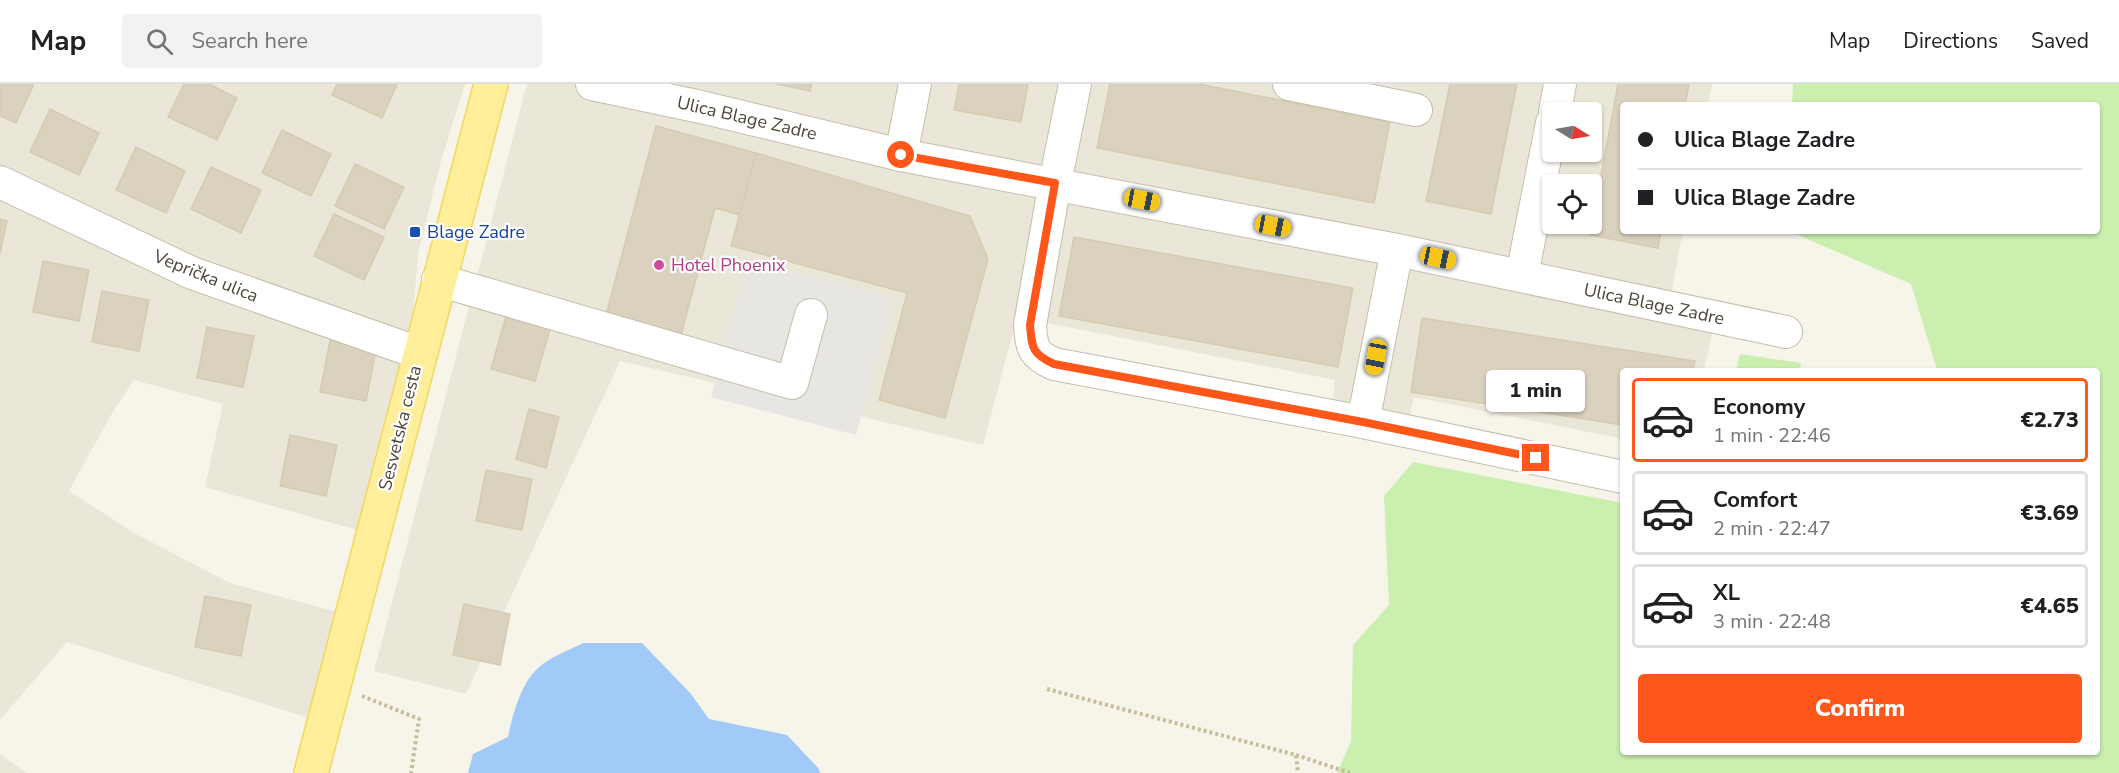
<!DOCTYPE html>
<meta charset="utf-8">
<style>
body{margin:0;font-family:"Nunito Sans",sans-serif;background:#f2f2f2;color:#202124;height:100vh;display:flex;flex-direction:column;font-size:22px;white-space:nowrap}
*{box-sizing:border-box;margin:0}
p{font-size:20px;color:#757577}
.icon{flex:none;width:33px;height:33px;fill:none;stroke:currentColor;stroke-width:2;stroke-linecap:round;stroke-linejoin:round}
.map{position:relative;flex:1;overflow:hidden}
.side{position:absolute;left:1620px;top:284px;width:480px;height:387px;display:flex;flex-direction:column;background:#fff;border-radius:6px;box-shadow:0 2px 4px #0004}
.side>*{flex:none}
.banner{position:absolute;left:1620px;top:18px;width:480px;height:132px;border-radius:6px;box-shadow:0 2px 4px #0004;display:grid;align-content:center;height:132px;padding:0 18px;background:#fff}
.needle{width:39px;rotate:101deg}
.tools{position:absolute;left:1542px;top:18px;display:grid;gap:12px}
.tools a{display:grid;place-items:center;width:60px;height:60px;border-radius:6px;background:#fff;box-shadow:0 2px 4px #0004;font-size:30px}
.end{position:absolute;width:27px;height:27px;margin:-14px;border:8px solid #ff5719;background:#fff;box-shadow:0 0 0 3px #fff}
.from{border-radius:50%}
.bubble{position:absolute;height:42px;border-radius:6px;background:#fff;box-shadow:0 2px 4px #0004;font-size:20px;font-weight:800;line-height:42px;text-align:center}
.car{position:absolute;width:18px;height:36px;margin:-18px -9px;border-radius:8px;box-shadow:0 0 4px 2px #0007;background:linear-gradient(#f5c518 24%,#345 0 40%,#f5c518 0 76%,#345 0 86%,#f5c518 0)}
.banner b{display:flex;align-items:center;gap:21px;height:57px;font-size:22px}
.banner b+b{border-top:2px solid #e0e0e0}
.banner i{width:15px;height:15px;background:#202124}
ul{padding:10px 0 0;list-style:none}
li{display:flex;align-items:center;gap:18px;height:84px;margin:0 12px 9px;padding:0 6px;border:3px solid #e0e0e0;border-radius:6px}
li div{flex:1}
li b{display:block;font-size:22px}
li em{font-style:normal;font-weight:800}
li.active{border-color:#ff5719}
li>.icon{width:54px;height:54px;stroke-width:1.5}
.button{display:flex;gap:12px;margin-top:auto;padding:12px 18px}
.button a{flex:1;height:69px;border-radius:6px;background:#ff5719;color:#fff;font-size:24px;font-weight:800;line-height:69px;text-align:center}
header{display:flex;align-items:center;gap:36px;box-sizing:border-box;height:84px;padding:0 30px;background:#fff;border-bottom:2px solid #e0e0e0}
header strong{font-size:28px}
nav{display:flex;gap:33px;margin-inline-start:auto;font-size:21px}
.search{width:420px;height:54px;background:#f2f2f2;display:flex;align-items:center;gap:15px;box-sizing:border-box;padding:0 21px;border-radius:6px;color:#757577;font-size:22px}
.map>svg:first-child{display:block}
.residential{fill:#ebe7d8;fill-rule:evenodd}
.green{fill:#caefaf}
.parking{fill:#e8e6e2}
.water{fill:#a1caf9}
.building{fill:#dad2be;stroke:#d5ccb0;stroke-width:1.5}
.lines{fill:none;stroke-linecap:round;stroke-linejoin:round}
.minor-casing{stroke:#c4beab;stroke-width:34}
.major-casing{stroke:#f1d75e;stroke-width:36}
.path{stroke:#c7bd9b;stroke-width:4;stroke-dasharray:3 3;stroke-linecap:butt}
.minor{stroke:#fff;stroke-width:32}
.major{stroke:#ffef9b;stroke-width:33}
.route{stroke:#ff5719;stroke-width:8}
.transit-dot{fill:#1a4fb4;stroke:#fff;stroke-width:2}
.hotel-dot{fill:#d1479c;stroke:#fff;stroke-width:2}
.labels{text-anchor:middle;stroke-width:4.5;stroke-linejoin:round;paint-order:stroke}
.street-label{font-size:18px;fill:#4c4637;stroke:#fff}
.transit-label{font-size:18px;fill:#164399;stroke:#fff;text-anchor:start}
.hotel-label{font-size:18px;fill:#b23c85;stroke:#fff;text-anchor:start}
</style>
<header>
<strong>Map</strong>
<div class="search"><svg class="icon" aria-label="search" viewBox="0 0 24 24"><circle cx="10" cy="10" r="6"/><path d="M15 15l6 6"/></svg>Search here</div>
<nav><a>Map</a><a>Directions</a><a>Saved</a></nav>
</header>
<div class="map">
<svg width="2119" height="689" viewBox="0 0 2119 689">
<rect width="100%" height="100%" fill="#f7f4ea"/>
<g class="residential">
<path d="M 0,0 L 465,0 L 441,77 L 418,170 L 413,233 L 361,447 L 205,403 L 223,320 L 134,296 L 111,331 L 69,407 L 136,450 L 230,499 L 341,529 L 312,635 L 67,558 L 0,636 Z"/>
<path d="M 527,0 L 1712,0 L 1708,21 L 1623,21 L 1623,147 L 1683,147 L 1666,237 L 1713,246 L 1704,286 L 1623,286 L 1623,355 L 1414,313 L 1409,335 L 1332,318 L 1335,296 L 1017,233 L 983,361 L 620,277 L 466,610 L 374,587 ZM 1552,28 L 1592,28 L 1592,68 L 1552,68 ZM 1552,100 L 1592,100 L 1592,140 L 1552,140 Z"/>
<path d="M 0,670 L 27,689 L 0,689 Z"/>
</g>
<g class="green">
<path d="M 1793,0 L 2119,0 L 2119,689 L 1337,689 L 1351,657 L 1353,561 L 1389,521 L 1384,412 L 1413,378 L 1623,419 L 1623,668 L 2097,668 L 2097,286 L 1937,286 L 1911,200 L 1789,147 L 2097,147 L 2097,21 L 1792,21 Z"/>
<path d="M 1740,270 L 1801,279 L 1800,286 L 1736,286 Z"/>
</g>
<path class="parking" d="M 748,177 L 893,214 L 856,351 L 711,313 Z"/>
<path class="water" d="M 583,559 L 642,559 L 691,610 L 709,635 L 787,651 L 819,685 L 820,689 L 468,689 L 473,670 L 508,653 C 513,630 520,602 537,585 C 549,573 568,567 583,559 Z"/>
<g class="building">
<path d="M 0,0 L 34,0 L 16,39 L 0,32 Z"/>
<path d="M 184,0 L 209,0 L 237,14 L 217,56 L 168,33 Z"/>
<path d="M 337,0 L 397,0 L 382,34 L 332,11 Z"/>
<path d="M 776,0 L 812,0 L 810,7 Z"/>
<path d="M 959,0 L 1028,0 L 1021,38 L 954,26 Z"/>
<path d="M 1110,0 L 1199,0 L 1390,38 L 1374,119 L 1097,64 Z"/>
<path d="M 1450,0 L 1517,0 L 1491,130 L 1426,117 Z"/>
<path d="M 1618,0 L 1689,0 L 1685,21 L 1623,21 L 1623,147 L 1661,147 L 1658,164 L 1590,151 Z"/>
<path d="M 50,25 L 99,49 L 79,91 L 30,68 Z"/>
<path d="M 656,42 L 756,69 L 740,131 L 715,124 L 681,251 L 606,231 Z"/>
<path d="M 282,46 L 331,70 L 311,112 L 262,89 Z"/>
<path d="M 136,63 L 185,87 L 166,129 L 116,106 Z"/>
<path d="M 756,69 L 970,132 L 988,175 L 945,334 L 879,316 L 907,209 L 731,162 Z"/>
<path d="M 355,80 L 404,103 L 384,145 L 335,122 Z"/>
<path d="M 211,83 L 261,106 L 241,149 L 191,125 Z"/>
<path d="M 334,130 L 384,153 L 364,196 L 314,172 Z"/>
<path d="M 0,135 L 7,137 L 0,170 Z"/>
<path d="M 1074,153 L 1353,204 L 1338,283 L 1059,232 Z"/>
<path d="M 43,177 L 89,186 L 79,237 L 33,228 Z"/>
<path d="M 102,207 L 149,216 L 139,267 L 92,258 Z"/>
<path d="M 506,232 L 550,245 L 535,297 L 491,285 Z"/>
<path d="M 1422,234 L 1695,277 L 1693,286 L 1623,286 L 1623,341 L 1411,308 Z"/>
<path d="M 207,243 L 254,252 L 243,303 L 197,294 Z"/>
<path d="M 330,257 L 376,266 L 366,317 L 320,308 Z"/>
<path d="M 529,325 L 559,333 L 546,384 L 516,375 Z"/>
<path d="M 290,351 L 337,361 L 326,412 L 280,402 Z"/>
<path d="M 486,386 L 532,395 L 522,446 L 476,437 Z"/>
<path d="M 205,512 L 251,521 L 241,572 L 195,563 Z"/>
<path d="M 464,520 L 510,530 L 500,581 L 453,571 Z"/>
</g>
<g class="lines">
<g class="minor-casing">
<g id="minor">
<path d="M 592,0 L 701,23 L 901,71 L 1397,166 L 1786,248"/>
<path d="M 1075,0 L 1055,99 L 1030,241 C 1032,264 1032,270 1054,280 L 1363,338 L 1623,393"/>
<path d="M 1289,0 L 1416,26"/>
<path d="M 1555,28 L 1560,0"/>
<path d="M 901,71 L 915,0"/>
<path d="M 0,98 L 192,189 L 419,269"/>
<path d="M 1522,191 L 1552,39"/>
<path d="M 438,196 L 792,299 L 811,231"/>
<path d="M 1363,338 L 1397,166"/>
</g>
</g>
<g class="major-casing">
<path id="major" d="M 311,689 L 491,0"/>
</g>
<g class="path">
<path d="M 1047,605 L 1296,671 L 1298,689"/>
<path d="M 362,612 L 419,635 L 411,689"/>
<path d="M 1296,671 L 1350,689"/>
</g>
<use href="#minor" class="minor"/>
<use href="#major" class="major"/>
</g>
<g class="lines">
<path class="route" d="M 901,71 L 1055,99 L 1030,241 C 1032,264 1032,270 1054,280 L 1363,338 L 1536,374"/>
</g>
<rect class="transit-dot" x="409" y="142" width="12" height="12" rx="3"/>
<circle class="hotel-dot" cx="659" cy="181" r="6"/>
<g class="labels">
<g class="street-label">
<text transform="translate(747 34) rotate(13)" y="6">Ulica Blage Zadre</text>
<text transform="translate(206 192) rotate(22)" y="6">Veprička ulica</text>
<text transform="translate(1654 220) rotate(12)" y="6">Ulica Blage Zadre</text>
<text transform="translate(400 344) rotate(-76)" y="6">Sesvetska cesta</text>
</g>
<g class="transit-label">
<text x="427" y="154">Blage Zadre</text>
</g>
<g class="hotel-label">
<text x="671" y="187">Hotel Phoenix</text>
</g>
</g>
</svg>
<div class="tools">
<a><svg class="needle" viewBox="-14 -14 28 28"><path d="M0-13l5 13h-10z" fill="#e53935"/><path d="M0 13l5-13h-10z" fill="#757577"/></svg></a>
<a><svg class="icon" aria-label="locate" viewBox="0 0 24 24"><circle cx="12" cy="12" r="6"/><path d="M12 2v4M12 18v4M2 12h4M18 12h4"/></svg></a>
</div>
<i class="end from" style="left:901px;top:71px"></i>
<i class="end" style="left:1536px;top:374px"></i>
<div class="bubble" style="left:1486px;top:286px;width:99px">1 min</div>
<i class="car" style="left:1142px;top:116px;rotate:101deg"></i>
<i class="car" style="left:1273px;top:142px;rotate:101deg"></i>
<i class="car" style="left:1438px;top:174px;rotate:102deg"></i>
<i class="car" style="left:1376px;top:273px;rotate:191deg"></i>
<div class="banner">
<b><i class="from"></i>Ulica Blage Zadre</b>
<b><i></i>Ulica Blage Zadre</b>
</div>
<section class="side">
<ul>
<li class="active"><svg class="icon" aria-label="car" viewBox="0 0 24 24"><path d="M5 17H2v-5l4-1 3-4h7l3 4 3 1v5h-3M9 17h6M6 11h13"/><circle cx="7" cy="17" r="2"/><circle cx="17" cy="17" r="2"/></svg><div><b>Economy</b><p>1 min · 22:46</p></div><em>€2.73</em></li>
<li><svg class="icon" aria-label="car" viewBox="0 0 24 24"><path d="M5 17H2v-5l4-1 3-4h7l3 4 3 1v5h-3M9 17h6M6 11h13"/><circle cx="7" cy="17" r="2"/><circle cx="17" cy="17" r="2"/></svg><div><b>Comfort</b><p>2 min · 22:47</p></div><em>€3.69</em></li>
<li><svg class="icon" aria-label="car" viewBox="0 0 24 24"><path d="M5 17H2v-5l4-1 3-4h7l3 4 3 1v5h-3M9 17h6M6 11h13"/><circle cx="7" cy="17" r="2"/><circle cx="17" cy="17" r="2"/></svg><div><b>XL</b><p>3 min · 22:48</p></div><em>€4.65</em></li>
</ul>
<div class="button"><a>Confirm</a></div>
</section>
</div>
